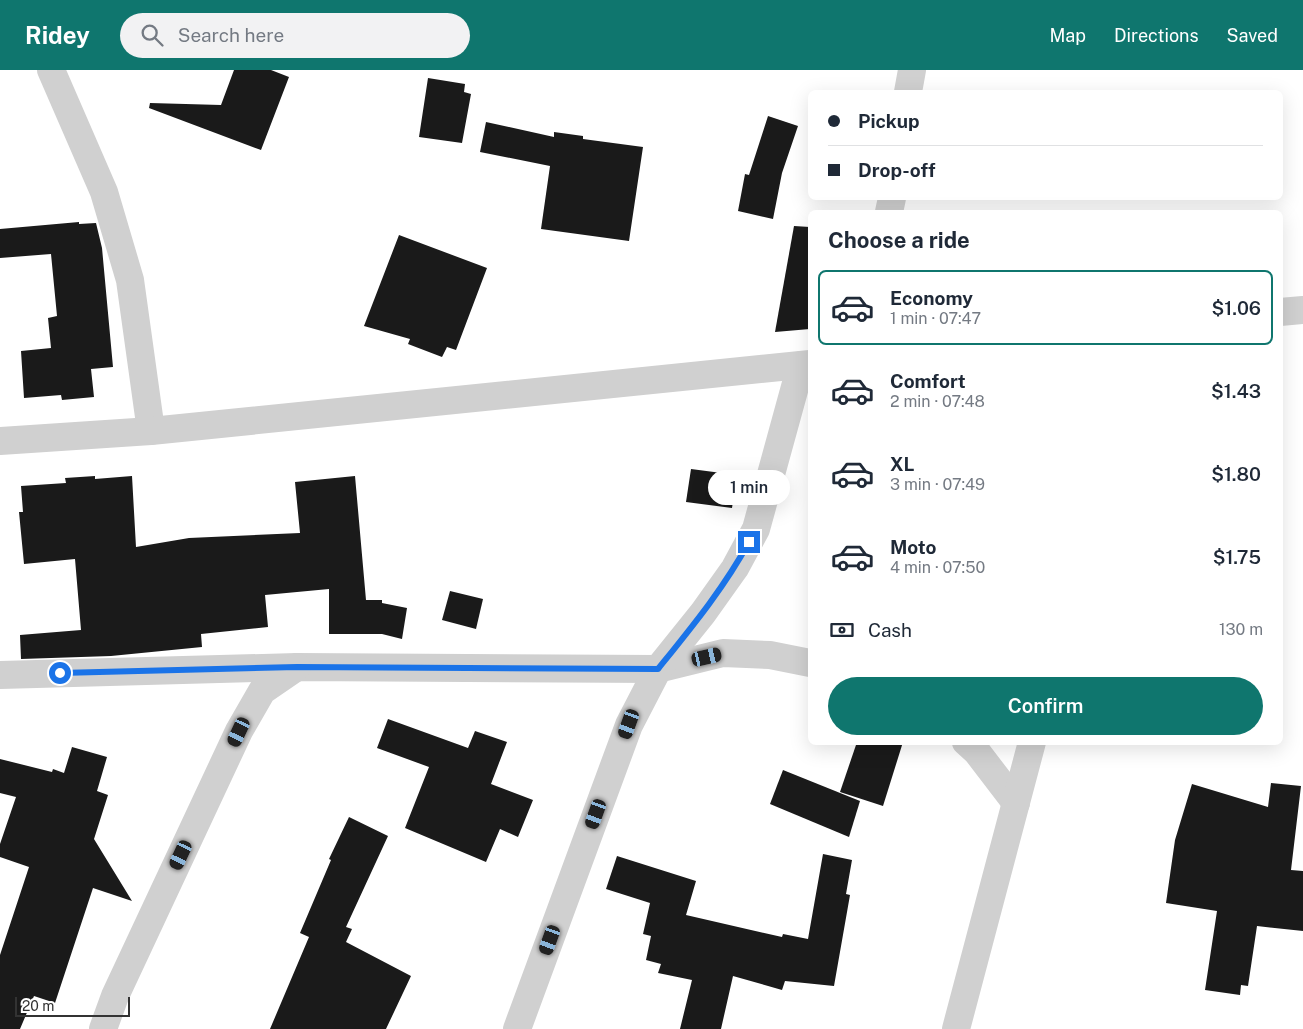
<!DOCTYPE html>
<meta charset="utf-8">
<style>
body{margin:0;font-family:"Public Sans",sans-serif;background:#f2f2f3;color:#1f2937;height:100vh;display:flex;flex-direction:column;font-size:19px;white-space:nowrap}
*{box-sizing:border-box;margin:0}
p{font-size:16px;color:#747a83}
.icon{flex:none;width:28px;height:28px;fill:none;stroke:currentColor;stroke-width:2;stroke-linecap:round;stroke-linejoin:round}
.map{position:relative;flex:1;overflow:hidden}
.panel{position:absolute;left:808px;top:140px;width:475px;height:535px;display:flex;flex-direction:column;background:#fff;border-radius:8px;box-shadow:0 5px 20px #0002}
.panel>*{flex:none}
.guide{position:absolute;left:808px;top:20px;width:475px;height:110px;border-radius:8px;box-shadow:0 5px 20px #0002;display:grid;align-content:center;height:110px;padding:0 20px;background:#fff}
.scale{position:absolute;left:15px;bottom:12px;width:115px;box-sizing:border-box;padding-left:5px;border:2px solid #333;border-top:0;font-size:14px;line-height:18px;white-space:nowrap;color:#333;-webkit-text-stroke:4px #fff;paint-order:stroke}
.end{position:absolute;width:22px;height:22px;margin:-11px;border:6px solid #1a73e8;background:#fff;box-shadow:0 0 0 2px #fff}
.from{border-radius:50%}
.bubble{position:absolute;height:35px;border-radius:18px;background:#fff;box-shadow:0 5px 20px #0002;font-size:16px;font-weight:600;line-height:35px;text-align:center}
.car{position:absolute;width:15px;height:30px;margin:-15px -8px;border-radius:6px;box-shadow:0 0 4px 1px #0007;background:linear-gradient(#222 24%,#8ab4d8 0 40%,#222 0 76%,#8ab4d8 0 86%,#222 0)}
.guide b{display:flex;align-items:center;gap:18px;height:48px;font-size:19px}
.guide b+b{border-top:1px solid #e0e1e3}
.guide i{width:12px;height:12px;background:#1f2937}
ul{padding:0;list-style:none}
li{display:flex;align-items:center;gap:15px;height:75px;margin:0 10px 8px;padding:0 10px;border:2px solid transparent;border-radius:8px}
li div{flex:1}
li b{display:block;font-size:19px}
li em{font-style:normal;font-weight:600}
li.active{border-color:#0f766e}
li>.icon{width:45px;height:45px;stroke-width:1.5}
h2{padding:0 20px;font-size:22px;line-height:60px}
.pay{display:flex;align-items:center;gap:12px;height:55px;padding:0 20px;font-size:19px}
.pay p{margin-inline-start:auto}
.primary-button{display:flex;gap:10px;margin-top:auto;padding:10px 20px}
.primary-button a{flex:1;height:58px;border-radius:30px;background:#0f766e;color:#fff;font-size:20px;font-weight:600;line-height:58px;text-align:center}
header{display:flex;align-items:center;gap:30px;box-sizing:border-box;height:70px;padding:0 25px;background:#0f766e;color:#fff}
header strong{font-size:24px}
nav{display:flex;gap:28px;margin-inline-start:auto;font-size:18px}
.search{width:350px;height:45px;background:#f2f2f3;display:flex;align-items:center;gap:12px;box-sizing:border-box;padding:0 18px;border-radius:28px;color:#747a83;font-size:19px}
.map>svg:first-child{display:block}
.building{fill:#1a1a1a}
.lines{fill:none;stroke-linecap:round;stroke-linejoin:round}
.minor{stroke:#d0d0d0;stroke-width:28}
.tertiary{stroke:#d0d0d0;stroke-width:28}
.route{stroke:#1a73e8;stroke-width:6}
</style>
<header>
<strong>Ridey</strong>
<div class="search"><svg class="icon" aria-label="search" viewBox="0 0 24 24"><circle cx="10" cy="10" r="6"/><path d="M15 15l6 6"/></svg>Search here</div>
<nav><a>Map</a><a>Directions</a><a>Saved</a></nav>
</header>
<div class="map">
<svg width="1303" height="959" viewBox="0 0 1303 959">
<rect width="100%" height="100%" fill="#fff"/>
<g class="building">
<path d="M 234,0 L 271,0 L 289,7 L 261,80 L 149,38 L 150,33 L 221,35 Z"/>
<path d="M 428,8 L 465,14 L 464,22 L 471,24 L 462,73 L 419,67 Z"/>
<path d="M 768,46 L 798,56 L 782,103 L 773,149 L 738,141 L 745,104 L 749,105 Z"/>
<path d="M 486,52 L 554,67 L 554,62 L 583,66 L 583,69 L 643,77 L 629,171 L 541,159 L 550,96 L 480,82 Z"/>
<path d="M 79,152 L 79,154 L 96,153 L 102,178 L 113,297 L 91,299 L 94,327 L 62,330 L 61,325 L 24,328 L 21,281 L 51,278 L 48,248 L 57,246 L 51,184 L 0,188 L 0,159 Z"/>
<path d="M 794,156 L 810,157 L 810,259 L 775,262 Z"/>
<path d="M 399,165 L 487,198 L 456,280 L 447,277 L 442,287 L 408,274 L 410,269 L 364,256 Z"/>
<path d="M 691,399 L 737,405 L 732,438 L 686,432 Z"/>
<path d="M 95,406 L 95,409 L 132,406 L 136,477 L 189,468 L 300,463 L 295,412 L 355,406 L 366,530 L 382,530 L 382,533 L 407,538 L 402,569 L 382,564 L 329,564 L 329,519 L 265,525 L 268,557 L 201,564 L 202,577 L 111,586 L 21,589 L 20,565 L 81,560 L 75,489 L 24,494 L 19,442 L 23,442 L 21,416 L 66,413 L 65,408 Z"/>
<path d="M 450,521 L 483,529 L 476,559 L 442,550 Z"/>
<path d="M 388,649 L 468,678 L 475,661 L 507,672 L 491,714 L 533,730 L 518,767 L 500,759 L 486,792 L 405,758 L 429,697 L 377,678 Z"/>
<path d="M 857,672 L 903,672 L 883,736 L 840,722 Z"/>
<path d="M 72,677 L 107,687 L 97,721 L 108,725 L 94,769 L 132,831 L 93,818 L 55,933 L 34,926 L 20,959 L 0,959 L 0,885 L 29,797 L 0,787 L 0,774 L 16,727 L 0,723 L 0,689 L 52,702 L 53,699 L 64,703 Z"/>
<path d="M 783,700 L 860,731 L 849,767 L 770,734 Z"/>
<path d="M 1271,713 L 1301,716 L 1291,800 L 1303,801 L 1303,861 L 1257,856 L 1248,916 L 1241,915 L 1240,925 L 1205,920 L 1217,841 L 1166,833 L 1175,770 L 1192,714 L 1268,737 Z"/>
<path d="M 349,747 L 388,766 L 346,857 L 352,859 L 346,872 L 411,906 L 386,959 L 270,959 L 309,867 L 300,863 L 331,790 L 329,789 Z"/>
<path d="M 823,784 L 852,790 L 846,824 L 850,825 L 834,916 L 785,911 L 782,920 L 733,906 L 721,959 L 680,959 L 692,910 L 658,903 L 661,894 L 646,890 L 651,866 L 643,864 L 650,833 L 606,819 L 617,786 L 696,811 L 686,845 L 782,867 L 783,864 L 808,869 Z"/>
</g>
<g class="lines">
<g class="minor">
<path d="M 51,0 L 104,122 L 130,210 L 151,361"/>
<path d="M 908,22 L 912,0"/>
<path d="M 889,142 L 892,128"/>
<path d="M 0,605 L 297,597 L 658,599 L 723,583 L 770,585 L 810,593"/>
<path d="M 966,672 L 977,682 L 1016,733"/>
<path d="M 103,959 L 115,926 L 239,661 L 262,621 L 297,597"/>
<path d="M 517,959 L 629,655 L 658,599 L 703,543 L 735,498 L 756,459 L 801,295"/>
<path d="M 956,959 L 1032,672"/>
</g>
<g class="tertiary">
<path d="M 1280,242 L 1303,240"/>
<path d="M 0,371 L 151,361 L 810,294"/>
</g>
</g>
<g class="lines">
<path class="route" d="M 60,603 L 297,597 L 658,599 C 691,558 724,518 749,472"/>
</g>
</svg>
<div class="scale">20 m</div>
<i class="end from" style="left:60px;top:603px"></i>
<i class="end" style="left:749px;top:472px"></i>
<div class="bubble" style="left:708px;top:400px;width:82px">1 min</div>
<i class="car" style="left:707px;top:587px;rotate:77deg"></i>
<i class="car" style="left:629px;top:654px;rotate:200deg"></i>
<i class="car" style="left:239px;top:662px;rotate:205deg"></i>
<i class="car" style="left:596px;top:744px;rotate:200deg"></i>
<i class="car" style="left:181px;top:785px;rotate:205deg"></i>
<i class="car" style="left:550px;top:870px;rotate:200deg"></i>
<div class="guide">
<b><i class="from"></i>Pickup</b>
<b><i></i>Drop-off</b>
</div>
<section class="panel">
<h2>Choose a ride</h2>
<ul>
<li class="active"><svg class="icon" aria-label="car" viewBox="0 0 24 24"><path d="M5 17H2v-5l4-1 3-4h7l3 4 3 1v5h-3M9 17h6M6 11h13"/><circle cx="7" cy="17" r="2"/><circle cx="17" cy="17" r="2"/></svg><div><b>Economy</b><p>1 min · 07:47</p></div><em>$1.06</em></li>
<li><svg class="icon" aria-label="car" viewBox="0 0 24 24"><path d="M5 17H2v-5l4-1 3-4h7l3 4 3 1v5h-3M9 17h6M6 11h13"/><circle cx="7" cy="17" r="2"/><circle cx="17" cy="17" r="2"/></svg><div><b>Comfort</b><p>2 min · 07:48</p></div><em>$1.43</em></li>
<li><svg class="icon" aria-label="car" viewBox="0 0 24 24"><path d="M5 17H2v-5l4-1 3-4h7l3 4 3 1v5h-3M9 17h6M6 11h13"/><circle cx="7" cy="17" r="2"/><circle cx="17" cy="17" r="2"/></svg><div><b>XL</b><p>3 min · 07:49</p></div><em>$1.80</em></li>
<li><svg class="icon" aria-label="car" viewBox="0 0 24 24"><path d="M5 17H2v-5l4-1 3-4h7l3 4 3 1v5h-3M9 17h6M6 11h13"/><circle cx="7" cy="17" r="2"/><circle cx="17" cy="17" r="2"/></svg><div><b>Moto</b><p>4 min · 07:50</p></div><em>$1.75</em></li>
</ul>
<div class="pay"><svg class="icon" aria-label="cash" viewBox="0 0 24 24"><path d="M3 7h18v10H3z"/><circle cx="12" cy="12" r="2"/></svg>Cash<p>130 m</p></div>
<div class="primary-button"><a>Confirm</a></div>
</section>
</div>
